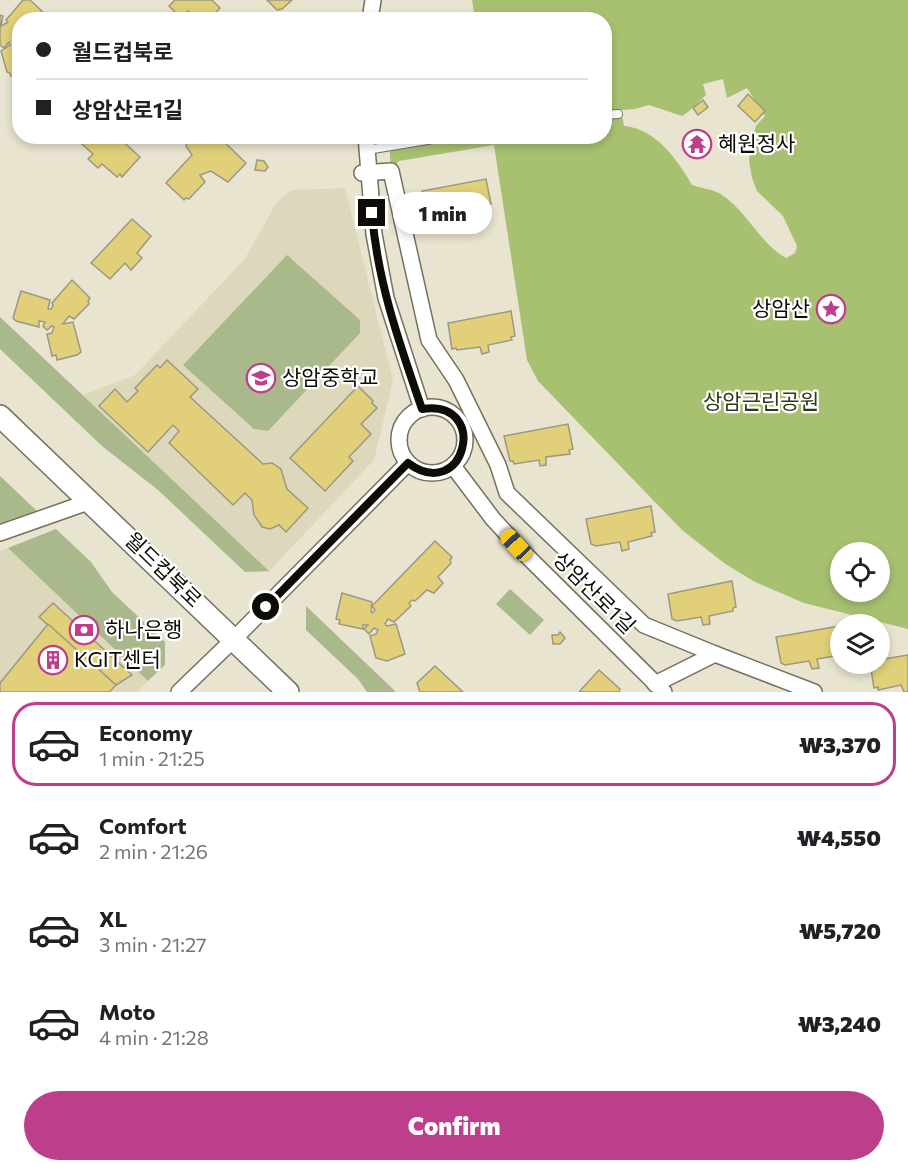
<!DOCTYPE html>
<meta charset="utf-8">
<style>
body{margin:0;font-family:Commissioner,"Noto Sans KR",sans-serif;background:#f2f2f2;color:#202124;height:100vh;display:flex;flex-direction:column;font-size:22px;white-space:nowrap}
*{box-sizing:border-box;margin:0}
p{font-size:20px;color:#757577}
.icon{flex:none;width:33px;height:33px;fill:none;stroke:currentColor;stroke-width:2;stroke-linecap:round;stroke-linejoin:round}
.map{position:relative;height:692px;overflow:hidden}
.sheet{display:flex;flex-direction:column;background:#fff;flex:1}
.sheet>*{flex:none}
.top-card{position:absolute;left:12px;top:12px;width:600px;height:132px;border-radius:24px;box-shadow:0 3px 9px #0003;display:grid;align-content:center;height:132px;padding:0 24px;background:#fff}
.buttons{position:absolute;left:830px;top:542px;display:grid;gap:12px}
.buttons a{display:grid;place-items:center;width:60px;height:60px;border-radius:50%;background:#fff;box-shadow:0 3px 9px #0003;font-size:30px}
.end{position:absolute;width:27px;height:27px;margin:-14px;border:8px solid #0d0c05;background:#fff;box-shadow:0 0 0 3px #fff}
.from{border-radius:50%}
.bubble{position:absolute;height:42px;border-radius:21px;background:#fff;box-shadow:0 3px 9px #0003;font-size:20px;font-weight:800;line-height:42px;text-align:center}
.car{position:absolute;width:18px;height:36px;margin:-18px -9px;border-radius:8px;box-shadow:0 0 4px 2px #0007;background:linear-gradient(#f5c518 24%,#345 0 40%,#f5c518 0 76%,#345 0 86%,#f5c518 0)}
.top-card b{display:flex;align-items:center;gap:21px;height:57px;font-size:22px}
.top-card b+b{border-top:2px solid #e0e0e0}
.top-card i{width:15px;height:15px;background:#202124}
ul{padding:10px 0 0;list-style:none}
li{display:flex;align-items:center;gap:18px;height:84px;margin:0 12px 9px;padding:0 12px;border:3px solid transparent;border-radius:24px}
li div{flex:1}
li b{display:block;font-size:22px}
li em{font-style:normal;font-weight:800}
li.active{border-color:#bd3e8a}
li>.icon{width:54px;height:54px;stroke-width:1.5}
.action{display:flex;gap:12px;margin-top:auto;padding:12px 24px}
.action a{flex:1;height:69px;border-radius:36px;background:#bd3e8a;color:#fff;font-size:24px;font-weight:800;line-height:69px;text-align:center}
.map>svg:first-child{display:block}
.built{fill:#ddd8bb}
.green{fill:#a9b98b}
.forest{fill:#a7c171;fill-rule:evenodd}
.building{fill:#e1d079;stroke:#9b9884;stroke-width:1.5}
.lines{fill:none;stroke-linecap:round;stroke-linejoin:round}
.lane-casing{stroke:#74715e;stroke-width:10}
.street-casing{stroke:#74715e;stroke-width:18}
.secondary-casing{stroke:#74715e;stroke-width:24}
.lane{stroke:#fff;stroke-width:8}
.street{stroke:#fff;stroke-width:15}
.secondary{stroke:#fff;stroke-width:21}
.route{stroke:#0d0c05;stroke-width:8}
.labels{text-anchor:middle;stroke-width:4.5;stroke-linejoin:round;paint-order:stroke}
.poi-label{font-size:21px;fill:#0d0c05;stroke:#fff;text-anchor:start}
.park-label{font-size:21px;fill:#2e3917;stroke:#fff}
.street-label{font-size:21px;fill:#0d0c05;stroke:#fff}
</style>
<div class="map">
<svg width="908" height="692" viewBox="0 0 908 692">
<rect width="100%" height="100%" fill="#e8e4cf"/>
<g class="built">
<path d="M 345,188 L 393,380 L 374,460 L 269,571 L 83,395 L 135,375 L 244,260 L 277,202 L 292,190 Z"/>
<path d="M 8,548 L 148,681 L 137,692 L 0,692 L 0,551 Z"/>
</g>
<g class="green">
<path d="M 287,255 L 360,320 L 360,333 L 268,431 L 254,429 L 183,365 Z"/>
<path d="M 0,317 L 269,571 L 245,572 L 158,490 L 102,446 L 0,349 Z"/>
<path d="M 0,476 L 37,511 L 0,525 Z"/>
<path d="M 56,529 L 91,562 L 112,592 L 165,642 L 165,665 L 148,681 L 8,548 Z"/>
<path d="M 510,589 L 544,620 L 530,635 L 496,604 Z"/>
<path d="M 306,606 L 396,692 L 367,692 L 358,679 L 306,630 Z"/>
</g>
<path class="forest" d="M 472,0 L 908,0 L 908,629 L 804,603 L 755,582 L 724,563 L 682,530 L 538,381 L 527,360 L 494,145 L 399,161 L 391,171 L 389,137 L 604,136 L 604,20 L 475,19 ZM 723,79 L 727,98 L 747,88 L 765,116 L 756,126 L 753,136 L 749,160 L 752,178 L 757,191 L 783,216 L 797,246 L 795,253 L 786,258 C 759,243 746,209 719,193 C 711,189 700,188 692,185 C 677,159 656,129 624,126 L 621,110 L 635,109 L 649,105 L 682,116 C 691,111 698,102 706,95 L 703,84 ZM 840,552 L 879,552 L 879,591 L 840,591 Z"/>
<g class="building">
<path d="M 23,0 L 30,0 L 45,14 L 43,20 L 20,20 L 20,37 L 17,39 L 20,40 L 20,73 L 11,76 L 10,73 L 7,72 L 1,51 L 10,45 L 9,42 L 4,48 L 0,45 L 0,15 L 3,16 L 1,26 L 8,22 L 6,20 Z"/>
<path d="M 175,0 L 212,0 L 220,8 L 209,20 L 197,20 L 188,11 L 181,18 L 169,6 Z"/>
<path d="M 267,0 L 292,0 L 282,9 L 277,10 Z"/>
<path d="M 748,94 L 765,111 L 755,122 L 738,106 Z"/>
<path d="M 703,100 L 708,107 L 698,115 L 693,108 Z"/>
<path d="M 73,136 L 117,136 L 140,157 L 122,177 L 120,174 L 117,177 L 102,164 L 98,168 L 88,159 L 93,154 Z"/>
<path d="M 186,136 L 218,136 L 246,163 L 228,182 L 211,171 L 200,175 L 205,182 L 189,199 L 186,198 L 184,200 L 166,183 L 192,155 L 186,146 L 187,142 L 184,138 Z"/>
<path d="M 257,160 L 264,161 L 268,167 L 265,171 L 255,170 Z"/>
<path d="M 486,179 L 491,204 L 487,205 L 487,209 L 464,212 L 465,220 L 457,222 L 456,214 L 431,219 L 430,215 L 427,216 L 422,191 Z"/>
<path d="M 132,219 L 151,236 L 137,253 L 142,258 L 131,270 L 125,263 L 110,279 L 91,263 Z"/>
<path d="M 72,280 L 90,298 L 88,301 L 89,304 L 74,319 L 69,316 L 63,324 L 73,322 L 81,352 L 77,355 L 57,360 L 56,355 L 52,356 L 47,334 L 52,333 L 54,327 L 52,326 L 47,330 L 43,326 L 45,322 L 39,321 L 39,327 L 16,321 L 13,318 L 21,291 L 50,300 L 48,309 L 51,309 L 53,306 L 52,303 Z"/>
<path d="M 511,311 L 515,336 L 511,337 L 512,340 L 488,345 L 489,352 L 482,354 L 480,347 L 457,350 L 456,348 L 452,349 L 448,323 Z"/>
<path d="M 167,360 L 198,389 L 190,397 L 263,464 L 272,463 L 281,469 L 287,489 L 308,508 L 286,532 L 279,525 L 270,529 L 262,527 L 254,515 L 252,500 L 245,493 L 233,505 L 169,443 L 179,431 L 173,425 L 148,452 L 99,406 L 115,389 L 127,402 L 138,391 L 135,388 L 157,365 L 160,368 Z"/>
<path d="M 358,386 L 373,401 L 372,403 L 377,408 L 361,424 L 371,434 L 349,457 L 353,461 L 325,491 L 290,458 Z"/>
<path d="M 568,424 L 573,449 L 569,450 L 570,454 L 546,457 L 546,465 L 540,466 L 539,460 L 514,464 L 513,461 L 510,461 L 504,436 Z"/>
<path d="M 651,506 L 655,532 L 651,533 L 652,536 L 628,542 L 629,549 L 622,551 L 620,542 L 596,546 L 591,544 L 586,519 Z"/>
<path d="M 435,541 L 452,557 L 450,560 L 451,563 L 438,577 L 443,583 L 434,593 L 427,590 L 415,601 L 412,600 L 409,603 L 411,606 L 394,622 L 388,619 L 385,624 L 387,626 L 396,624 L 405,654 L 387,661 L 376,658 L 370,636 L 376,634 L 378,630 L 374,628 L 369,634 L 364,629 L 368,625 L 363,625 L 363,629 L 339,624 L 340,620 L 336,619 L 342,593 L 372,602 L 371,611 L 372,613 L 375,610 L 372,606 Z"/>
<path d="M 732,581 L 736,607 L 733,608 L 733,611 L 709,616 L 710,624 L 703,625 L 701,617 L 677,621 L 672,619 L 668,594 Z"/>
<path d="M 53,603 L 132,675 L 116,685 L 39,617 Z"/>
<path d="M 48,624 L 116,685 L 109,692 L 0,692 L 0,683 Z"/>
<path d="M 840,626 L 840,655 L 817,659 L 819,668 L 812,669 L 809,661 L 785,665 L 781,663 L 776,637 Z"/>
<path d="M 560,632 L 565,638 L 560,644 L 553,644 L 552,635 L 558,635 Z"/>
<path d="M 908,655 L 908,692 L 904,692 L 901,685 L 878,690 L 878,687 L 874,688 L 870,663 L 879,663 L 879,660 Z"/>
<path d="M 435,666 L 463,692 L 420,692 L 417,683 Z"/>
<path d="M 599,670 L 620,689 L 619,692 L 579,692 Z"/>
</g>
<g class="lines">
<g class="lane-casing">
<g id="lane">
<path d="M 604,115 L 618,114"/>
<path d="M 367,150 L 451,136"/>
</g>
</g>
<g class="street-casing">
<g id="street">
<path d="M 370,20 L 373,0"/>
<path d="M 366,136 L 374,234 L 386,298 L 422,409"/>
<path d="M 362,173 L 391,171 L 429,340 L 456,380 L 498,465 L 507,493 L 644,625 L 715,654"/>
<circle cx="432" cy="440" r="33"/>
<path d="M 453,466 L 493,519 L 528,557 L 664,692"/>
<path d="M 0,533 L 91,501"/>
<path d="M 655,684 L 715,654 L 814,692"/>
<path d="M 179,692 L 234,639 L 408,463"/>
</g>
</g>
<g class="secondary-casing">
<path id="secondary" d="M 0,416 L 288,692"/>
</g>
<use href="#lane" class="lane"/>
<use href="#street" class="street"/>
<use href="#secondary" class="secondary"/>
</g>
<g class="lines">
<path class="route" d="M 266,607 L 408,463 C 465,505 491,399 422,409 C 400,345 377,281 372,213"/>
</g>
<defs>
<g id="temple-ring" transform="scale(1.5)"><circle r="9.5" fill="#fff" stroke="#bd3e8a" stroke-width="1.5"/><path d="M0-6L5-2H3V0L6.5 2.5H4V6H1.5V3h-3V6H-4V2.5H-6.5L-3 0V-2H-5Z" fill="#bd3e8a"/></g>
<g id="sight-ring" transform="scale(1.5)"><circle r="9.5" fill="#fff" stroke="#bd3e8a" stroke-width="1.5"/><path d="M0-6L1.8-2.2L6-1.7L2.9 1.2L3.7 5.4L0 3.3L-3.7 5.4L-2.9 1.2L-6-1.7L-1.8-2.2Z" fill="#bd3e8a"/></g>
<g id="school-ring" transform="scale(1.5)"><circle r="9.5" fill="#fff" stroke="#bd3e8a" stroke-width="1.5"/><path d="M0-5L7-2L0 1L-7-2ZM-4 1L0 2.5L4 1V4Q0 6-4 4Z" fill="#bd3e8a"/></g>
<g id="bank-ring" transform="scale(1.5)"><circle r="9.5" fill="#fff" stroke="#bd3e8a" stroke-width="1.5"/><path d="M-6-4H6V4H-6ZM0-2.3a2.3 2.3 0 1 0 0 4.6a2.3 2.3 0 1 0 0-4.6Z" fill="#bd3e8a"/></g>
<g id="building-ring" transform="scale(1.5)"><circle r="9.5" fill="#fff" stroke="#bd3e8a" stroke-width="1.5"/><path d="M-4-6H4V6H1V3H-1V6H-4ZM-2.5-4.3h1.7v1.8h-1.7ZM.8-4.3h1.7v1.8H.8ZM-2.5-1h1.7V.8h-1.7ZM.8-1h1.7V.8H.8Z" fill="#bd3e8a"/></g>
</defs>
<g fill-rule="evenodd">
<use href="#temple-ring" x="697" y="144"/>
<use href="#sight-ring" x="831" y="309"/>
<use href="#school-ring" x="261" y="378"/>
<use href="#bank-ring" x="84" y="630"/>
<use href="#building-ring" x="53" y="660"/>
</g>
<g class="labels">
<g class="poi-label">
<text x="718" y="151">혜원정사</text>
<text x="810" y="316" text-anchor="end">상암산</text>
<text x="282" y="385">상암중학교</text>
<text x="105" y="637">하나은행</text>
<text x="74" y="667">KGIT센터</text>
</g>
<g class="park-label">
<text x="761" y="409">상암근린공원</text>
</g>
<g class="street-label">
<text transform="translate(163 570) rotate(44)" y="7">월드컵북로</text>
<text transform="translate(594 593) rotate(45)" y="7">상암산로1길</text>
</g>
</g>
</svg>
<div class="buttons">
<a><svg class="icon" aria-label="locate" viewBox="0 0 24 24"><circle cx="12" cy="12" r="6"/><path d="M12 2v4M12 18v4M2 12h4M18 12h4"/></svg></a>
<a><svg class="icon" aria-label="layers" viewBox="0 0 24 24"><path d="M12 4l9 5-9 5-9-5zM3 14l9 5 9-5"/></svg></a>
</div>
<i class="end from" style="left:266px;top:607px"></i>
<i class="end" style="left:372px;top:213px"></i>
<div class="bubble" style="left:393px;top:192px;width:99px">1 min</div>
<i class="car" style="left:516px;top:545px;rotate:317deg"></i>
<div class="top-card">
<b><i class="from"></i>월드컵북로</b>
<b><i></i>상암산로1길</b>
</div>
</div>
<section class="sheet">
<ul>
<li class="active"><svg class="icon" aria-label="car" viewBox="0 0 24 24"><path d="M5 17H2v-5l4-1 3-4h7l3 4 3 1v5h-3M9 17h6M6 11h13"/><circle cx="7" cy="17" r="2"/><circle cx="17" cy="17" r="2"/></svg><div><b>Economy</b><p>1 min · 21:25</p></div><em>₩3,370</em></li>
<li><svg class="icon" aria-label="car" viewBox="0 0 24 24"><path d="M5 17H2v-5l4-1 3-4h7l3 4 3 1v5h-3M9 17h6M6 11h13"/><circle cx="7" cy="17" r="2"/><circle cx="17" cy="17" r="2"/></svg><div><b>Comfort</b><p>2 min · 21:26</p></div><em>₩4,550</em></li>
<li><svg class="icon" aria-label="car" viewBox="0 0 24 24"><path d="M5 17H2v-5l4-1 3-4h7l3 4 3 1v5h-3M9 17h6M6 11h13"/><circle cx="7" cy="17" r="2"/><circle cx="17" cy="17" r="2"/></svg><div><b>XL</b><p>3 min · 21:27</p></div><em>₩5,720</em></li>
<li><svg class="icon" aria-label="car" viewBox="0 0 24 24"><path d="M5 17H2v-5l4-1 3-4h7l3 4 3 1v5h-3M9 17h6M6 11h13"/><circle cx="7" cy="17" r="2"/><circle cx="17" cy="17" r="2"/></svg><div><b>Moto</b><p>4 min · 21:28</p></div><em>₩3,240</em></li>
</ul>
<div class="action"><a>Confirm</a></div>
</section>
